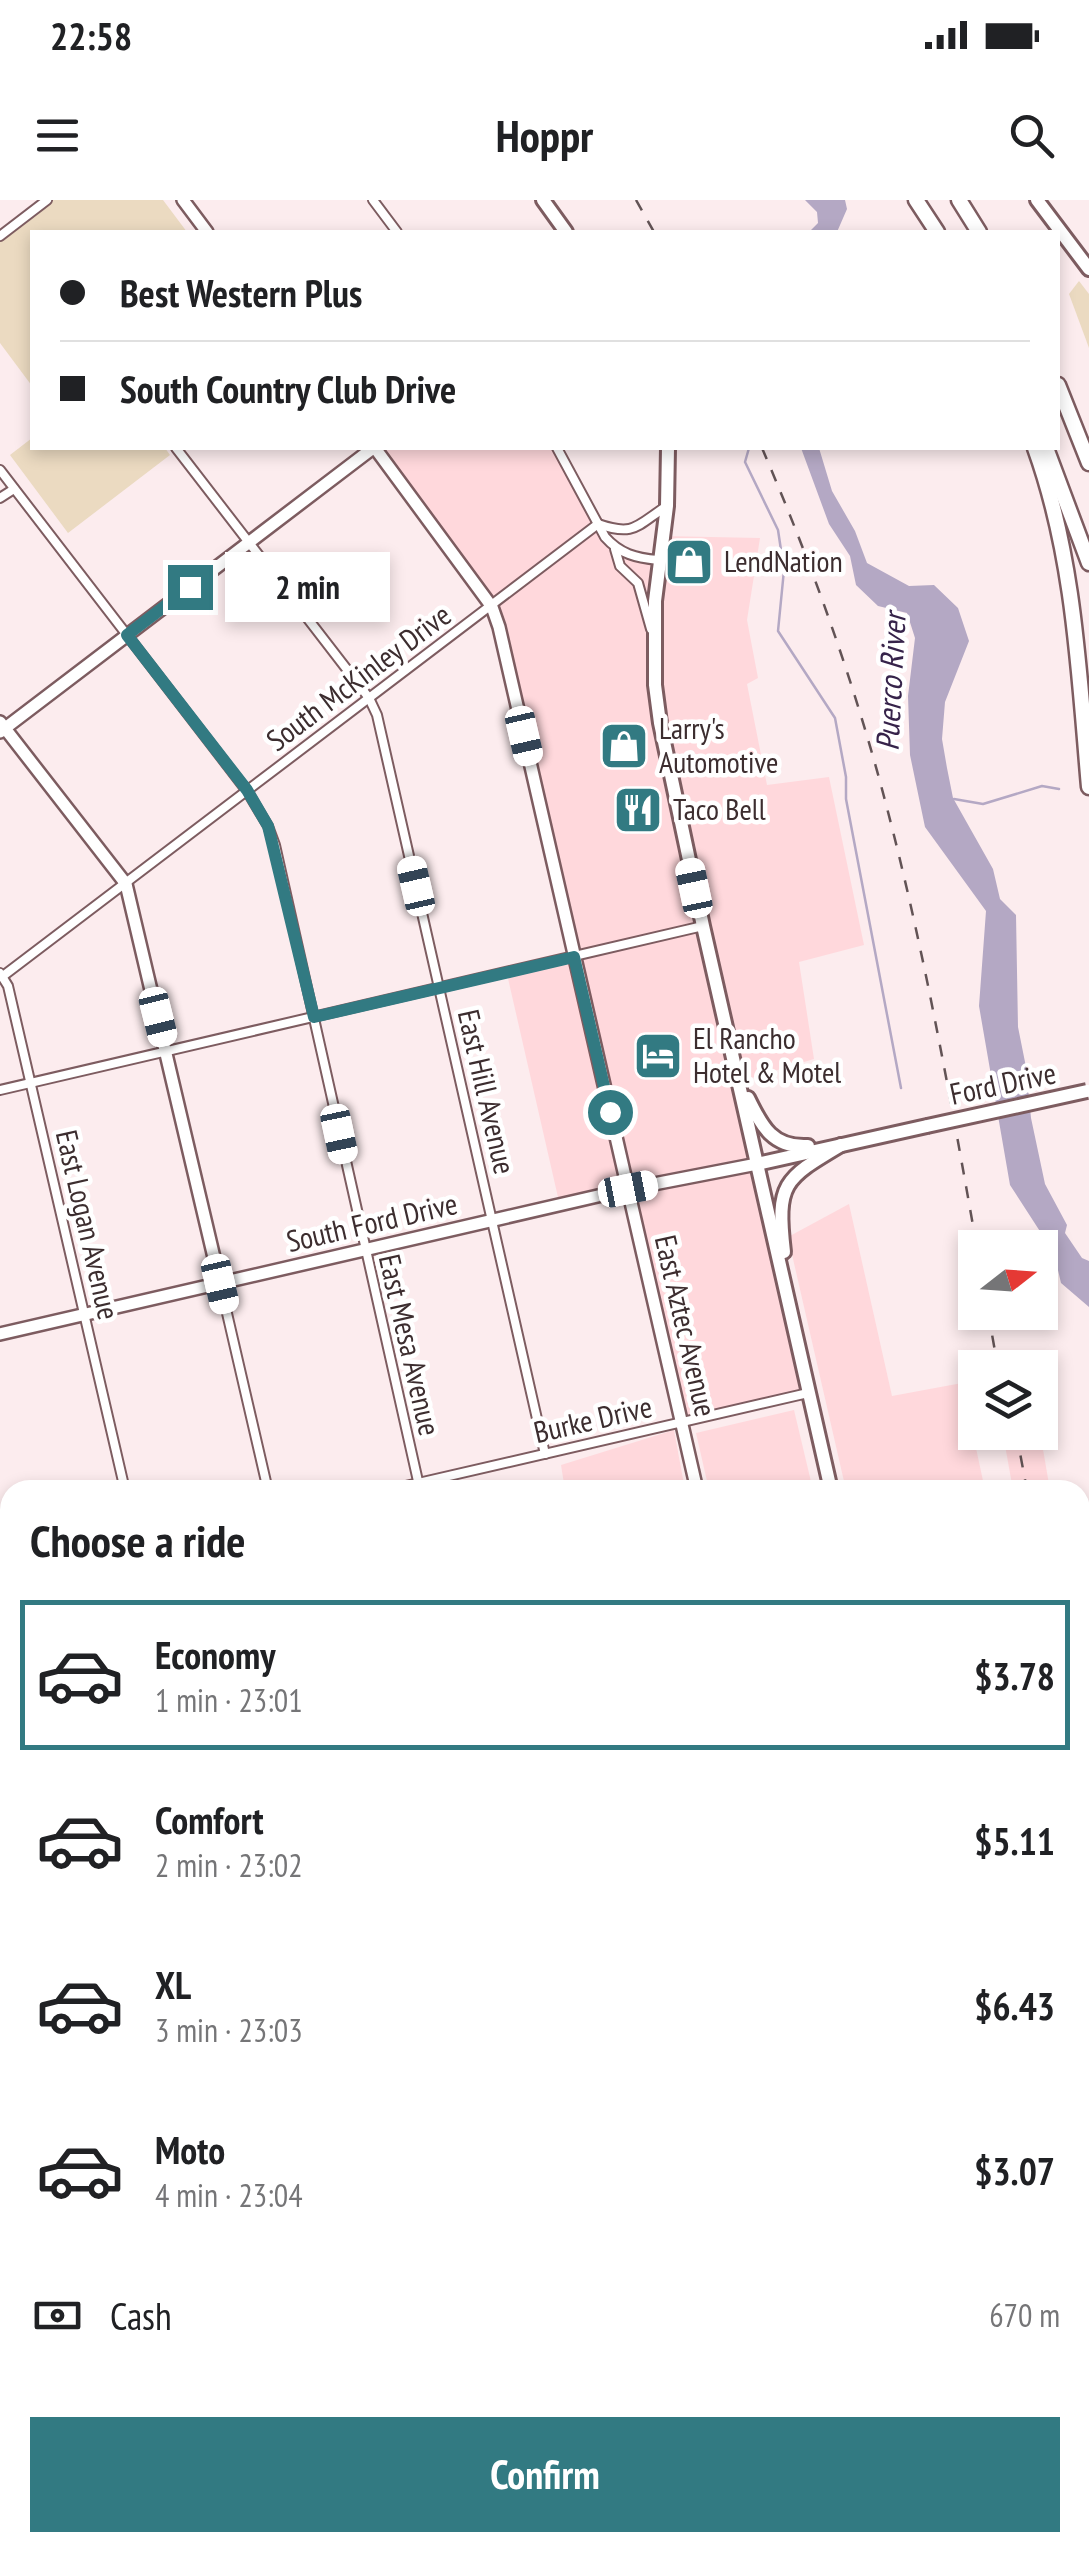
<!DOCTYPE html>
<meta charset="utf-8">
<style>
body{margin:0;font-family:"PT Sans Narrow",sans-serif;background:#f2f2f2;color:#202124;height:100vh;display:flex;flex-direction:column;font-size:38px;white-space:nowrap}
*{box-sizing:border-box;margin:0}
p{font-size:32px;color:#757577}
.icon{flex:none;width:55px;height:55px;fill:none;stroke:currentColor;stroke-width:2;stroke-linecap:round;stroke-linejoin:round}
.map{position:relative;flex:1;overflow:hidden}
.details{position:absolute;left:0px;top:1280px;width:1090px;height:1072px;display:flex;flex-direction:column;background:#fff;border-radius:30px 30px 0 0;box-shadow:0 5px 15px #0003}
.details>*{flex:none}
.hud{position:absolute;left:30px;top:30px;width:1030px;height:220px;border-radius:0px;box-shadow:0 5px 15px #0003;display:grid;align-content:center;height:220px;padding:0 30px;background:#fff}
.needle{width:65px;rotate:73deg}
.fabs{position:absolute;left:958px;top:1030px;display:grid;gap:20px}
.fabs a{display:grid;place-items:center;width:100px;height:100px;border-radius:0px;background:#fff;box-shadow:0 5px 15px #0003;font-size:50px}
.end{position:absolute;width:45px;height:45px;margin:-22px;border:12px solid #327a82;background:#fff;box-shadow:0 0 0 5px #fff}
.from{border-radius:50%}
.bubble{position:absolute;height:70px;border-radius:0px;background:#fff;box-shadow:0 5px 15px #0003;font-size:32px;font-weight:600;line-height:70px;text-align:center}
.car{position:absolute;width:30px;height:60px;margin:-30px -15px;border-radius:12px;box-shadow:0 0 8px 2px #0007;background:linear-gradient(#fff 24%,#345 0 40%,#fff 0 76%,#345 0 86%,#fff 0)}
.hud b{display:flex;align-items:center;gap:35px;height:95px;font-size:38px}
.hud b+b{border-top:2px solid #e0e0e0}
.hud i{width:25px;height:25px;background:#202124}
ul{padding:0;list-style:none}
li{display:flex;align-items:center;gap:30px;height:150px;margin:0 20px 15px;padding:0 10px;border:5px solid transparent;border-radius:0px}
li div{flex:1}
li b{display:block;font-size:38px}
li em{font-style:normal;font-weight:600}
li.current{border-color:#327a82}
li>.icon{width:90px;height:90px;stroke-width:1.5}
h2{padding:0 30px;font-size:45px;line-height:120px}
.pay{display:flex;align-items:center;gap:25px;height:110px;padding:0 30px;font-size:38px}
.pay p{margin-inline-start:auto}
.button{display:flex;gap:20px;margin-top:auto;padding:20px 30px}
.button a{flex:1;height:115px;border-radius:0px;background:#327a82;color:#fff;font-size:40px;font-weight:600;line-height:115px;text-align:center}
.status{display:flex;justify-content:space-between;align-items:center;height:70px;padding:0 50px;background:#fff;direction:ltr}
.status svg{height:28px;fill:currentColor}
header{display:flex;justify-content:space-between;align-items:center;height:130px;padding:0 30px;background:#fff;font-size:45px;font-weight:600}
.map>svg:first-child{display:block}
.built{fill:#ffd8dc}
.green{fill:#ebdac1}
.water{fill:#b4a8c4}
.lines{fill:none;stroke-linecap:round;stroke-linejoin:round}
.stream{stroke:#b4a8c4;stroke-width:2.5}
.street-casing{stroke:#7d5c60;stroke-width:12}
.secondary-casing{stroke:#7d5c60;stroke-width:16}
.primary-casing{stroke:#7d5c60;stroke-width:18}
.highway-casing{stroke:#7d5c60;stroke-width:19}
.street{stroke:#fff;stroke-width:8}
.secondary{stroke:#fff;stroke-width:11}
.primary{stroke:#fff;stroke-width:12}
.highway{stroke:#fff;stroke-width:14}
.rail{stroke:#625355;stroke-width:2.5;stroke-dasharray:12 12;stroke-linecap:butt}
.primary-bridge-casing{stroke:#7d5c60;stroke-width:18;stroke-linecap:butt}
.primary-bridge{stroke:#fff;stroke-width:12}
.route{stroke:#327a82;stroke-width:12}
.labels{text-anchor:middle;stroke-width:9;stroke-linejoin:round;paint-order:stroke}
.poi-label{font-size:30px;fill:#3c2d2f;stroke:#fff;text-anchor:start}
.street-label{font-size:30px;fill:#3c2d2f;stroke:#fff}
.water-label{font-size:32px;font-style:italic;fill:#36234a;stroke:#fff}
</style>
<div class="status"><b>22:58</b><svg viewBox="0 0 49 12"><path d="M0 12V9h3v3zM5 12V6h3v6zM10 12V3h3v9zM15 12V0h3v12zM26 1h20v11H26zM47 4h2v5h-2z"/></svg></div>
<header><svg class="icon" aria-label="menu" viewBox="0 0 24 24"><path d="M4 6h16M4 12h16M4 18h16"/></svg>Hoppr<svg class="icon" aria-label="search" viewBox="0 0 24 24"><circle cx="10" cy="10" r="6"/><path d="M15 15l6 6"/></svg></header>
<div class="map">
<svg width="1089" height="2351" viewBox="0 0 1089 2351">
<rect width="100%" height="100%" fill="#fcecee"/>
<g class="built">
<path d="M 375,248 L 557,248 L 615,349 L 658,360 L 662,336 L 760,338 L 747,420 L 758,478 L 747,484 L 767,585 L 829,577 L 864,745 L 799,762 L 814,859 L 738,882 L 808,1193 L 681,1223 L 628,990 L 560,1006 L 507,774 L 574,757 L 492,406 Z"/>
<path d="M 849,1004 L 892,1196 L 962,1183 L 985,1290 L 846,1290 L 788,1037 Z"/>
<path d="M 794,1210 L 813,1290 L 709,1290 L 696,1233 Z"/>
<path d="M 674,1230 L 685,1290 L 565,1290 L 561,1265 Z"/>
<path d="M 1040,1232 L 1050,1290 L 1013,1290 L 1003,1234 Z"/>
<path d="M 1080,1462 L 1089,1514 L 1089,1729 L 1080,1678 Z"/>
<path d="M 1080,1734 L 1089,1778 L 1089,1803 L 1080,1804 Z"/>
<path d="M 1080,2070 L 1089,2121 L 1089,2351 L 983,2351 L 982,2343 L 1080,2342 Z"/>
<path d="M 875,2343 L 961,2343 L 963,2351 L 877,2351 Z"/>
</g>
<g class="green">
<path d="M 52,0 L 163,0 L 187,32 L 32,32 L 32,186 L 0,143 L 0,39 Z"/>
<path d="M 1079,81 L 1089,94 L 1089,148 L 1069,94 Z"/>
<path d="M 32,238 L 32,248 L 165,248 L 170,255 L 68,333 L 10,255 Z"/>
</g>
<g class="water">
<path d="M 805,0 L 845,0 L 847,9 L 837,32 L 809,32 L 818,23 L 817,12 Z"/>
<path d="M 801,248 L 819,248 L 832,291 L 855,331 L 867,363 L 909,386 L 934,385 L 958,408 L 969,441 L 945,502 L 942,539 L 947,568 L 953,598 L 993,669 L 1000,699 L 1016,715 L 1018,827 L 1026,867 L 1031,918 L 1045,984 L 1067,1025 L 1065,1033 L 1082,1058 L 1089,1061 L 1089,1107 L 1061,1083 L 1054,1053 L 1010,985 L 979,806 L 986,711 L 925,627 L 910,555 L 908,496 L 915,438 L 907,413 L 878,406 L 856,385 L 850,356 L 829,324 Z"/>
</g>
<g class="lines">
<g class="stream">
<path d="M 749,248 L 745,262 L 778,330 L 784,370 L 778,431 L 835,518 L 846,577 L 846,599 L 901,888"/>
<path d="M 954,599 L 983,604 L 1042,586 L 1059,589"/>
</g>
<g class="street-casing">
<g id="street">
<path d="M 373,0 L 397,32"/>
<path d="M 0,36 L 47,0"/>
<path d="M 176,248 L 369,498 L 377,515 L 545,1254"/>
<path d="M 557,248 L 605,337 C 620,354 636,358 658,360"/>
<path d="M 0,270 L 247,591 L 268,626 L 275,645 L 420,1290"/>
<path d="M 0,298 L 14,289"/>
<path d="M 598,324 C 635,337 637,325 667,306"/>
<path d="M 615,349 L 620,366 L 638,383 L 651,429"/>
<path d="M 0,773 L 8,786 L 125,1290"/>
<path d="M 3,776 L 598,324"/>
<path d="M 0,890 L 703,726"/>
<path d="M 220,1083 L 267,1286"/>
<path d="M 388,1290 L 808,1193"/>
<path d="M 1080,1338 L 1089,1344"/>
<path d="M 0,1380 L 10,1378"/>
<path d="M 0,1484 L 6,1499"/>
<path d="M 0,1634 L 10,1631"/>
<path d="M 0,1881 L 10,1875"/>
<path d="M 0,2254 L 10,2260"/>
<path d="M 203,2342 L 223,2351"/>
</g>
</g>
<g class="secondary-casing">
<g id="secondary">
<path d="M 183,0 L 207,32"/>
<path d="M 375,248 L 492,407 L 499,427 L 697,1290"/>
<path d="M 0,522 L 126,684 L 220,1083"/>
<path d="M 0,532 L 373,248"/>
<path d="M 0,1134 L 628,989 L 757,964"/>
<path d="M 973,2342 L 975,2351"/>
</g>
</g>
<g class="primary-casing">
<g id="primary">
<path d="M 543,0 L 566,32"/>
<path d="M 1037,0 L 1089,69"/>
<path d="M 668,248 L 667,306 L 655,401 L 655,485 L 660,523 L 703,726 L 831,1290"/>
<path d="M 748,898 C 762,927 773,948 808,946"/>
<path d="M 757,964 L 927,926"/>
<path d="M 784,1052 C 776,983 784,979 841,945"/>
<path d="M 1080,1977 L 1089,2026"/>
</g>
</g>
<g class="highway-casing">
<g id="highway">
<path d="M 916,0 L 937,32"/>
<path d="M 959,0 L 979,32"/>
<path d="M 1058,185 L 1089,263"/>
<path d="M 1035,248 C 1074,356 1079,473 1089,587"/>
<path d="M 1046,248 L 1089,363"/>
</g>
</g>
<use href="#street" class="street"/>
<use href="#secondary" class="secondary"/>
<use href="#primary" class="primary"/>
<use href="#highway" class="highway"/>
<g class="rail">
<path d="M 636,0 L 654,32"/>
<path d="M 762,248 C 808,355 848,465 879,578 C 921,732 949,890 977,1048"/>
<path d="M 988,1112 L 998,1168"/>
<path d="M 1016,1232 L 1027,1290"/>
<path d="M 1080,1588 L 1089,1638"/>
<path d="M 1081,1626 L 1089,1671"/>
</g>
<g class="primary-bridge-casing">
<path id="primary-bridge" d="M 927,926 L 1087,891"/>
</g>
<use href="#primary-bridge" class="primary-bridge"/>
</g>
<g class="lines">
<path class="route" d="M 190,387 L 127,435 L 247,590 L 268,626 L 314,817 L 574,757 L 610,912"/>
</g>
<defs>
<g id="shop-square" transform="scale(2.5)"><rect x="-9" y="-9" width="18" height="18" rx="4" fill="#327a82" stroke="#fff"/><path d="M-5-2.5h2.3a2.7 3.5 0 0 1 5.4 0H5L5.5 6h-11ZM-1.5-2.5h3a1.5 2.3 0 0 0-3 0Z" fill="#fff"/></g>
<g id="restaurant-square" transform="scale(2.5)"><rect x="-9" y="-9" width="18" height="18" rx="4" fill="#327a82" stroke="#fff"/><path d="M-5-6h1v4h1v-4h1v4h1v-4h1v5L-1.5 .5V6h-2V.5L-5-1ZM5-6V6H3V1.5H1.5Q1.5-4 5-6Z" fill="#fff"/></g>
<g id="hotel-square" transform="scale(2.5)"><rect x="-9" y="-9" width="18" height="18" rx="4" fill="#327a82" stroke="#fff"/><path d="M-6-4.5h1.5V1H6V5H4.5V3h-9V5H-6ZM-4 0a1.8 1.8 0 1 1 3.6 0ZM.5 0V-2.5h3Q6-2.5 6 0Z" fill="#fff"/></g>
</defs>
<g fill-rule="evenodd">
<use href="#shop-square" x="689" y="362"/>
<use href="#shop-square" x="624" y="546"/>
<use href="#restaurant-square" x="638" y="610"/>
<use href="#hotel-square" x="658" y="856"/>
</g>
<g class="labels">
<g class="poi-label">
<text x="724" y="372">LendNation</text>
<text x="659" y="539">Larry's<tspan x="659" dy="34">Automotive</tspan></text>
<text x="673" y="620">Taco Bell</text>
<text x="693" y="849">El Rancho<tspan x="693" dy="34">Hotel &amp; Motel</tspan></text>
</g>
<g class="street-label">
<text transform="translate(359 478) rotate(-37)" y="10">South McKinley Drive</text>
<text transform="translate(1003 884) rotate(-12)" y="10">Ford Drive</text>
<text transform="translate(486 892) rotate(77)" y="10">East Hill Avenue</text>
<text transform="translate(372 1023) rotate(-13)" y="10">South Ford Drive</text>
<text transform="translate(87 1025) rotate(77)" y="10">East Logan Avenue</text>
<text transform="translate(685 1126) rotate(77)" y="10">East Aztec Avenue</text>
<text transform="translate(409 1145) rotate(77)" y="10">East Mesa Avenue</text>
<text transform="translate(593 1220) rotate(-13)" y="10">Burke Drive</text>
</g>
<g class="water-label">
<text transform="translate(891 482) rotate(-87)" y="11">Puerco River</text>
</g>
</g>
</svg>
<div class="fabs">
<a><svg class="needle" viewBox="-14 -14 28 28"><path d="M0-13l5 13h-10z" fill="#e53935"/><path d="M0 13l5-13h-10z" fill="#757577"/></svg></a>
<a><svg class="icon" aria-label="layers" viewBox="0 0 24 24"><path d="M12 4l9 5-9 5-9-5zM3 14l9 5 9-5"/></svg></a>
</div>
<i class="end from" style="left:610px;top:912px"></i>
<i class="end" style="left:190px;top:387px"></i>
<div class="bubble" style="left:225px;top:352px;width:165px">2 min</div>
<i class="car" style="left:524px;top:536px;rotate:167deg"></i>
<i class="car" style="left:416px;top:686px;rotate:347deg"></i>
<i class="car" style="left:694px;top:688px;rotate:348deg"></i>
<i class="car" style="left:158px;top:817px;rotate:166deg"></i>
<i class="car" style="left:339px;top:934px;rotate:168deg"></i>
<i class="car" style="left:628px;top:989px;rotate:79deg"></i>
<i class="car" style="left:220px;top:1084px;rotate:167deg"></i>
<div class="hud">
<b><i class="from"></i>Best Western Plus</b>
<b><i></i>South Country Club Drive</b>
</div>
<section class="details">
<h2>Choose a ride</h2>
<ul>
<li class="current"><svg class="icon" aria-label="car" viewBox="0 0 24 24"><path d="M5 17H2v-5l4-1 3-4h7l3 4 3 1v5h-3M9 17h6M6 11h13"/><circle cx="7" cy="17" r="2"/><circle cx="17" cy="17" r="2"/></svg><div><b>Economy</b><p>1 min · 23:01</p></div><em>$3.78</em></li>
<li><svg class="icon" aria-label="car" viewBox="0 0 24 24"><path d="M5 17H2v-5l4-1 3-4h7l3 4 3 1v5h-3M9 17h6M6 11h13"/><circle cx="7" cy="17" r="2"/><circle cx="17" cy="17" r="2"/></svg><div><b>Comfort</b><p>2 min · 23:02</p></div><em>$5.11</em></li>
<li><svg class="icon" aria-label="car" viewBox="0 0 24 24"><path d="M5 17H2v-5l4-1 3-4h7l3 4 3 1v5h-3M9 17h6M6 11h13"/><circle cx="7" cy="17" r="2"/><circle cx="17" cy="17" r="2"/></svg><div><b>XL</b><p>3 min · 23:03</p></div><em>$6.43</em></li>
<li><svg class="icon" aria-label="car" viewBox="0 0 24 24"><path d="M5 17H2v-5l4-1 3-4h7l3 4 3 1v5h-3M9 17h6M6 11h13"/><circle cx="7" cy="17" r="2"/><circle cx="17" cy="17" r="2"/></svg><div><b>Moto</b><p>4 min · 23:04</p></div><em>$3.07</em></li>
</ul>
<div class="pay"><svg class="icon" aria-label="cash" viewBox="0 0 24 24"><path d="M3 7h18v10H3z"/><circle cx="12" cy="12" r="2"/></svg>Cash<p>670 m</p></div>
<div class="button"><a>Confirm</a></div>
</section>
</div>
